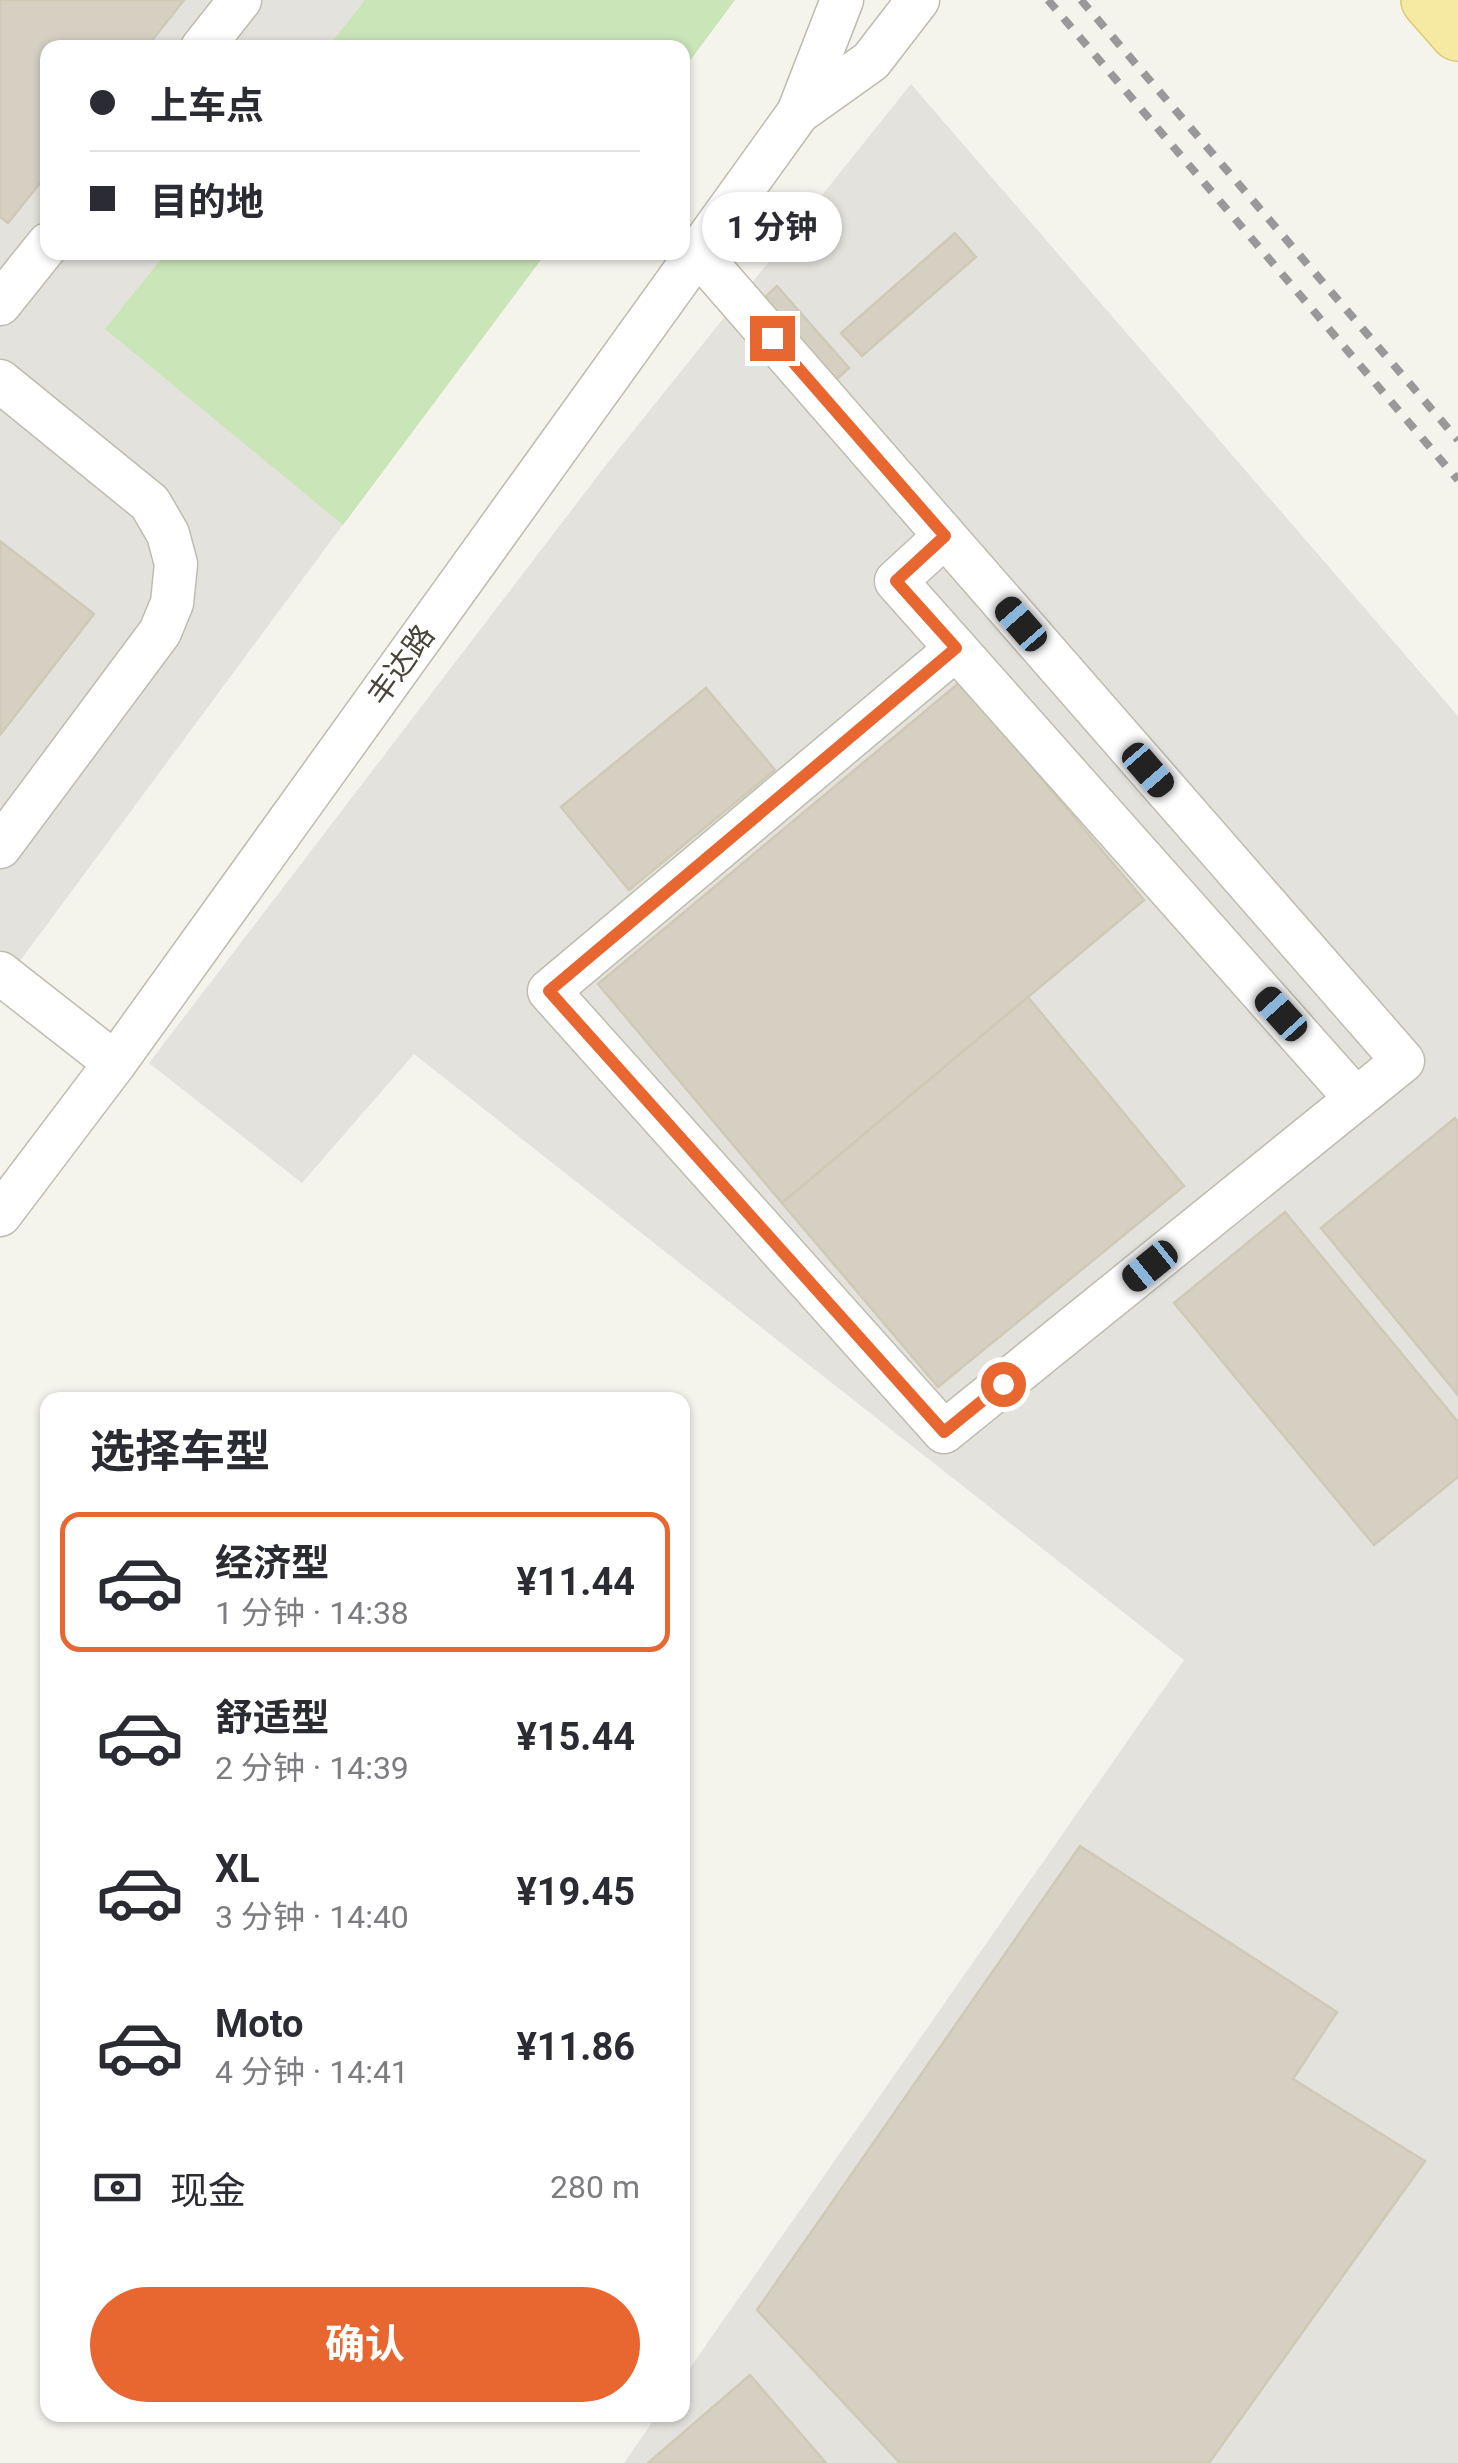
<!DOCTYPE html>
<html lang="zh">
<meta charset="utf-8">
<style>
body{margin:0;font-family:Roboto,"Noto Sans SC",sans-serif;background:#f2f2f3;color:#2b2b33;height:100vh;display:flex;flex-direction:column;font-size:38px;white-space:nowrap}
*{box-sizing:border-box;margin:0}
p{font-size:32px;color:#7c7c81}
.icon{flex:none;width:55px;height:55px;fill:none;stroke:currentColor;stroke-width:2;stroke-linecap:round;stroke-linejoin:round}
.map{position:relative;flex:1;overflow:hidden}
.panel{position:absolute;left:40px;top:1392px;width:650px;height:1030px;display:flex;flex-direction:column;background:#fff;border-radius:20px;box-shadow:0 2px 8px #0004}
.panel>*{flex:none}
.hud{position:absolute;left:40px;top:40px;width:650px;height:220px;border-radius:20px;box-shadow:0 2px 8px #0004;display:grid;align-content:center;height:220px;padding:0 50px;background:#fff}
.end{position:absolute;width:45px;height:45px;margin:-22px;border:12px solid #e8662f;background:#fff;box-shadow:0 0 0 5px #fff}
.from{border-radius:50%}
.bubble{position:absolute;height:70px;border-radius:35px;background:#fff;box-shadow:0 2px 8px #0004;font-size:32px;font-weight:700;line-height:70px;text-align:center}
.car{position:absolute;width:30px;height:60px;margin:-30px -15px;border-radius:12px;box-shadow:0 0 8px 2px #0007;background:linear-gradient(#222 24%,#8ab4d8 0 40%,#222 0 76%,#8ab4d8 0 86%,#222 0)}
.hud b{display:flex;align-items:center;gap:35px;height:95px;font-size:38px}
.hud b+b{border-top:2px solid #e1e1e2}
.hud i{width:25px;height:25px;background:#2b2b33}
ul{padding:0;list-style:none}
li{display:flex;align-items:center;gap:30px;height:140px;margin:0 20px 15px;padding:0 30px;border:5px solid transparent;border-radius:20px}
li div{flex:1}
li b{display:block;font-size:38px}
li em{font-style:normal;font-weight:700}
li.on{border-color:#e8662f}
li>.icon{width:90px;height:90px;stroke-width:1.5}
h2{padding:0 50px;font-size:45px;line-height:120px}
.pay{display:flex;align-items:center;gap:25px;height:110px;padding:0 50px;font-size:38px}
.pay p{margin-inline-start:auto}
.primary-button{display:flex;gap:20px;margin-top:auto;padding:20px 50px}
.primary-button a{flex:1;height:115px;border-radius:60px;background:#e8662f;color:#fff;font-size:40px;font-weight:700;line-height:115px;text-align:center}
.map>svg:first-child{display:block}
.industrial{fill:#e4e2dd}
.green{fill:#cae5b8}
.building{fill:#d5d0c2;stroke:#cfc9b6;stroke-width:2.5}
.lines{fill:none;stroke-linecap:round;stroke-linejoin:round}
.minor-casing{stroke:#bfbcaf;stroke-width:45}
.major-casing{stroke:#dbcb73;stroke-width:58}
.minor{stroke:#fff;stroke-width:42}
.major{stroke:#f6eaa3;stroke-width:55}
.rail{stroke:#999;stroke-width:8;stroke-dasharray:12 12;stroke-linecap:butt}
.route{stroke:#e8662f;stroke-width:12}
.labels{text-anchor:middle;stroke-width:10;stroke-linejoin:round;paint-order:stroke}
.street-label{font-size:30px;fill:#48453a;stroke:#fff}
</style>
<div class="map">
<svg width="1458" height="2463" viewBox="0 0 1458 2463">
<rect width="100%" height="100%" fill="#f4f3ec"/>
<g class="industrial">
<path d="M 0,0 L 732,0 L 682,48 L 48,48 L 48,252 L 544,253 L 0,988 Z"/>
<path d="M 911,84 L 1458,716 L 1458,2463 L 624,2463 L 657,2415 L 682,2415 L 683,2378 L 1184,1660 L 414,1054 L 302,1183 L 149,1063 L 606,465 Z"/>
</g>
<g class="green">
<path d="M 365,0 L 735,0 L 683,70 L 682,48 L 328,47 Z"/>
<path d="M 166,253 L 166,252 L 546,253 L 343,525 L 105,329 Z"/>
</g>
<g class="building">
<path d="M 0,0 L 184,0 L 146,48 L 48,48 L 48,173 L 8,223 L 0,217 Z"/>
<path d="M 955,233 L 976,257 L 862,356 L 841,333 Z"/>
<path d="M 777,286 L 849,368 L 836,380 L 764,298 Z"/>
<path d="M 0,541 L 94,614 L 0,735 Z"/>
<path d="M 960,682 L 1144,900 L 782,1203 L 598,984 Z"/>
<path d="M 706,688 L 775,770 L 629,890 L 561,807 Z"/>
<path d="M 1028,997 L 1184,1186 L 938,1387 L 782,1203 Z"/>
<path d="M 1455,1118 L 1458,1122 L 1458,1395 L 1321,1228 Z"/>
<path d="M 1285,1212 L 1458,1422 L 1458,1477 L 1374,1545 L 1174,1303 Z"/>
<path d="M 1080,1846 L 1337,2012 L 1293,2079 L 1425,2161 L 1209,2463 L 900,2463 L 757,2310 Z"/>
<path d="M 750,2375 L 826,2463 L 648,2463 Z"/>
</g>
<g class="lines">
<g class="minor-casing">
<g id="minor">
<path d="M 202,48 L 240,0"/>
<path d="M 798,113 L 842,0"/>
<path d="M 698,253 L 1403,1061 L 944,1432 L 549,991 L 956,649"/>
<path d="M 0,304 L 48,244"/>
<path d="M 0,381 L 150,503 L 168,534 L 176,564 L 172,603 L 160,632 L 0,847"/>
<path d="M 945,536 L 896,581 L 1356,1099"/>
<path d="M 0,973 L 115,1063"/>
<path d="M 0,1215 L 115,1063 L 798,113 L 871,61 L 918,0"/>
</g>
</g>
<g class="major-casing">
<path id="major" d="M 1429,0 L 1458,33"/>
</g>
<use href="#minor" class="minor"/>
<use href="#major" class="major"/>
<g class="rail">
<path d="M 1048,0 L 1458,480"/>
<path d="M 1081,0 L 1458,440"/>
</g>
</g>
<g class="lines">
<path class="route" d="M 772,338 L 945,536 L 896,581 L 956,648 L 549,991 L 944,1432 L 1003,1384"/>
</g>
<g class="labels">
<g class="street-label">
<text transform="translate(401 665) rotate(-54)" y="10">丰达路</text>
</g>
</g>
</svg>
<i class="end from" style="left:1003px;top:1384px"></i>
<i class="end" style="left:772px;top:338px"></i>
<div class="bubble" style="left:702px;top:192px;width:140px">1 分钟</div>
<i class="car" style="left:1021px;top:624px;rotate:319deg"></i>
<i class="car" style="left:1148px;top:770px;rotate:139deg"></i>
<i class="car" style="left:1281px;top:1014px;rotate:318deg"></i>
<i class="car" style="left:1150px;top:1266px;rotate:231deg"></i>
<div class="hud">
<b><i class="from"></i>上车点</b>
<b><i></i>目的地</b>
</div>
<section class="panel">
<h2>选择车型</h2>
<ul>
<li class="on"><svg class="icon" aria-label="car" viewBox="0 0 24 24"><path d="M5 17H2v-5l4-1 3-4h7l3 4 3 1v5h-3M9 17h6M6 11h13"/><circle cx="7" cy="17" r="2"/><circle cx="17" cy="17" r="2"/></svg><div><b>经济型</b><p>1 分钟 · 14:38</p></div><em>¥11.44</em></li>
<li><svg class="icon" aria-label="car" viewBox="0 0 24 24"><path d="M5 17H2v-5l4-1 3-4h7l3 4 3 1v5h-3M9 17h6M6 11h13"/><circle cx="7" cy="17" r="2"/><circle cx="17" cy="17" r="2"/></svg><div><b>舒适型</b><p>2 分钟 · 14:39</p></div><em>¥15.44</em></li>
<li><svg class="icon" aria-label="car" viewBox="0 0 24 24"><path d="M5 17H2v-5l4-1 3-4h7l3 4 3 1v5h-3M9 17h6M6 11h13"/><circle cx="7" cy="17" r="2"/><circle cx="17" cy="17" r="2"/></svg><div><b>XL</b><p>3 分钟 · 14:40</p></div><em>¥19.45</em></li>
<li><svg class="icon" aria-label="car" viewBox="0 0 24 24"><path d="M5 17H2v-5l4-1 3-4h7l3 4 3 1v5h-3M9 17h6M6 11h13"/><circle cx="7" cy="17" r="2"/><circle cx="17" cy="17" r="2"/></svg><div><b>Moto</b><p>4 分钟 · 14:41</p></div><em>¥11.86</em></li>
</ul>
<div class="pay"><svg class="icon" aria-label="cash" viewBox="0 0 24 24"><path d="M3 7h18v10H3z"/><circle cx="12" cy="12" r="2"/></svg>现金<p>280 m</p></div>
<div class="primary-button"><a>确认</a></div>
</section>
</div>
